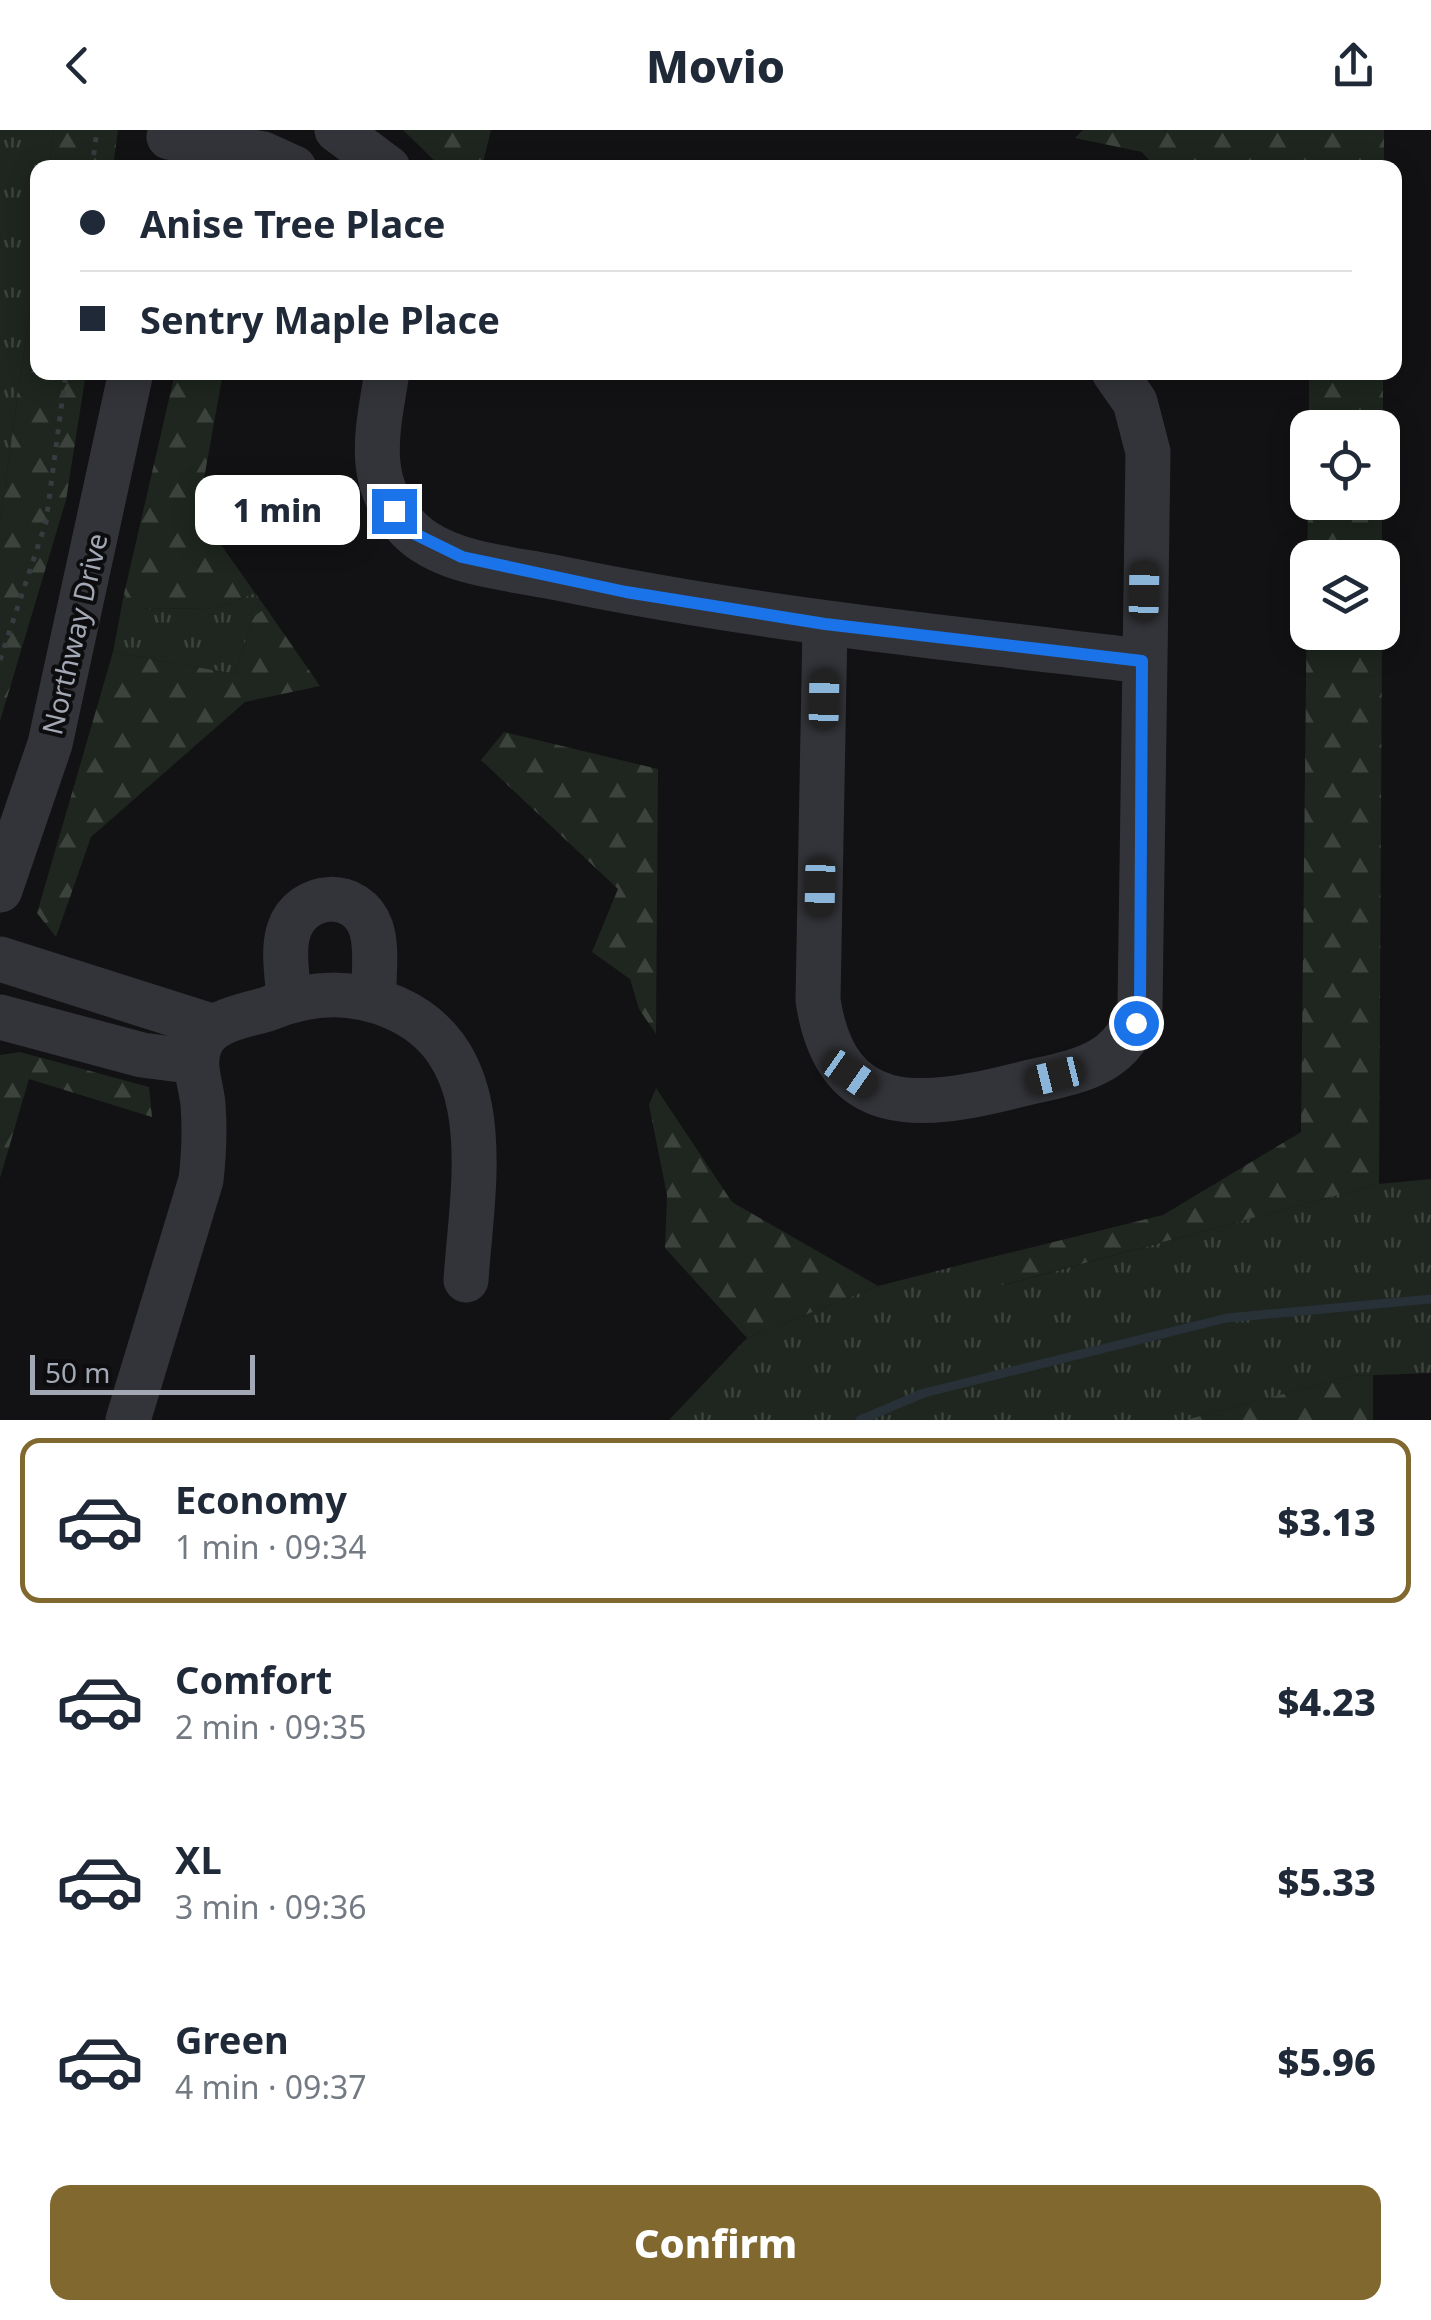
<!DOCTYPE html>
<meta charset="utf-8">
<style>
body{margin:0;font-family:"Noto Sans",sans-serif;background:#f2f2f3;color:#1f2937;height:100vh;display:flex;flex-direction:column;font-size:38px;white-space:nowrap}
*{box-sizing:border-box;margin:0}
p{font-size:32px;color:#747a83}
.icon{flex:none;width:55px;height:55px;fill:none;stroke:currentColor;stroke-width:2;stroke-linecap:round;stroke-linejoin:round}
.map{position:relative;height:1290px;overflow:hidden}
.side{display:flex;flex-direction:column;background:#fff;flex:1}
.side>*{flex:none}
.guide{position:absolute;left:30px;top:30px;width:1372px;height:220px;border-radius:20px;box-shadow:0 5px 25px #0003;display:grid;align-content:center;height:220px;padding:0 50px;background:#fff}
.fabs{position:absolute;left:1290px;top:280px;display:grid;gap:20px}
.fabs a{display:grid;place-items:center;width:110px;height:110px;border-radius:20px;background:#fff;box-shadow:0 5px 25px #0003;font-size:50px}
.scale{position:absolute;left:30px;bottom:25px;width:225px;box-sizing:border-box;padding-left:10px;border:5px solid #a3a8b5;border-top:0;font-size:28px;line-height:35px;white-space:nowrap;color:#a3a8b5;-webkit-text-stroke:8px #0d0d0f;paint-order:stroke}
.end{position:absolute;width:45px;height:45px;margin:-22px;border:12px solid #1a73e8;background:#fff;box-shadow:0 0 0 5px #fff}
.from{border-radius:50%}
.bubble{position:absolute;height:70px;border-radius:20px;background:#fff;box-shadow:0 5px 25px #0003;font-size:32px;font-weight:800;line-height:70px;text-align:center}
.car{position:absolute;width:30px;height:60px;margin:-30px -15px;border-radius:12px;box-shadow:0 0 8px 2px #0007;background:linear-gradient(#222 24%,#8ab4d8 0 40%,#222 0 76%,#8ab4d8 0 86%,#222 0)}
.guide b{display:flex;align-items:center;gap:35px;height:95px;font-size:38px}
.guide b+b{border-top:2px solid #e0e1e3}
.guide i{width:25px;height:25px;background:#1f2937}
ul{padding:18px 0 0;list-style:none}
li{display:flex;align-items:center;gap:30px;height:165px;margin:0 20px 15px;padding:0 30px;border:5px solid transparent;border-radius:20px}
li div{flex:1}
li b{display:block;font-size:38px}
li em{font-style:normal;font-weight:800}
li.on{border-color:#81682f}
li>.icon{width:90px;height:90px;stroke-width:1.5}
.button{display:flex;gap:20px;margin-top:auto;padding:20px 50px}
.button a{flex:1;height:115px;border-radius:20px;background:#81682f;color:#fff;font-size:40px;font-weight:800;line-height:115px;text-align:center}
header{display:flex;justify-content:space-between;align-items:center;height:130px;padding:0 50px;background:#fff;font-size:45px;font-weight:800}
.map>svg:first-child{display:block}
.grass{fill:url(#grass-tufts)}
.forest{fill:url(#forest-firs)}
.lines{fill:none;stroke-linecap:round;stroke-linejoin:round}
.stream{stroke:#283038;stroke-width:9}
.path{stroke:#393b40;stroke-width:5;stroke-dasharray:5 8;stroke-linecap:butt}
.minor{stroke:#333439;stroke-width:45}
.route{stroke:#1a73e8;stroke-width:12}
.labels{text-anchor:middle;stroke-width:8;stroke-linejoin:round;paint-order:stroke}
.street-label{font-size:28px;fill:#a3a8b5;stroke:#0d0d0f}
</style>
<header><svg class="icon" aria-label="back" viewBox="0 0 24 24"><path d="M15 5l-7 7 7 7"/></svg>Movio<svg class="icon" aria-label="share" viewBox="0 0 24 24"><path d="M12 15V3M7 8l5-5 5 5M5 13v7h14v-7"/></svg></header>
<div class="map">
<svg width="1431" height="1290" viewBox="0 0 1431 1290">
<defs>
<pattern id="grass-tufts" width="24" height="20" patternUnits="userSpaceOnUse" patternTransform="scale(2.5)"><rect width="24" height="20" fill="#1e261f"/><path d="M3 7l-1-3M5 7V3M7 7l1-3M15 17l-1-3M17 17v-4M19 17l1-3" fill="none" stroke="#3c433d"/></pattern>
<pattern id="forest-firs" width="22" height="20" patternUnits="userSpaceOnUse" patternTransform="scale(2.5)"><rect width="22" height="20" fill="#1e261f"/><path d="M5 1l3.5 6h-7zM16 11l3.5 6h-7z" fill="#3c433d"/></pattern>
</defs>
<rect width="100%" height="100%" fill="#121214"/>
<g class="grass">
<path d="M 0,0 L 54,0 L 49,37 L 38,38 L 37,128 L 0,392 Z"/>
<path d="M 255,463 L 266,478 L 253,487 L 235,544 L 113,522 L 124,464 L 137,479 L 216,478 Z"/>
<path d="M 1431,1049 L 1431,1243 L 1351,1246 L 1185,1290 L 669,1290 L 747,1208 L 878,1156 L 984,1129 L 1004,1155 L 1379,1054 Z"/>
</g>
<g class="forest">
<path d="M 54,0 L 118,0 L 113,37 L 49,37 Z"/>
<path d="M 403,0 L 491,0 L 482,37 L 441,37 Z"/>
<path d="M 1083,0 L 1384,0 L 1384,37 L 1155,37 L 1142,22 L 1075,8 Z"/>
<path d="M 37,128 L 38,242 L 86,243 L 66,370 L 0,591 L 0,392 Z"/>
<path d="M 175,243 L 223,243 L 198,382 L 255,463 L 216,478 L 136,479 L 124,464 Z"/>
<path d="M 1309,243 L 1383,243 L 1383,357 L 1382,298 L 1309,297 Z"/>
<path d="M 1308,373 L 1382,373 L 1382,427 L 1308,428 L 1308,502 L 1382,503 L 1379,1054 L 1003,1155 L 984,1129 L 1163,1085 L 1301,1002 Z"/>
<path d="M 266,478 L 320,556 L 245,572 L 91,707 L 56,807 L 37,783 L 113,522 L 235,544 L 253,487 Z"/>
<path d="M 504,602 L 658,639 L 656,904 L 639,879 L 630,849 L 592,822 L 618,759 L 481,630 Z"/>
<path d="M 20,922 L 149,957 L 152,987 L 29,949 L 0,1048 L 0,925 Z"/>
<path d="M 656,958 L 732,1072 L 878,1156 L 747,1208 L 665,1118 L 667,1065 L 649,975 Z"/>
<path d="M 1373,1245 L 1373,1290 L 1185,1290 L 1351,1246 Z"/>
</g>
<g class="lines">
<path class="stream" d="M 860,1290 L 924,1263 L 1227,1188 L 1431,1169"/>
<g class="path">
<path d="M 92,38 L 97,0"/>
<path d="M 0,530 L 46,392 L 66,242"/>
</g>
<g class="minor">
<path d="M 337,0 L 388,38"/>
<path d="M 169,7 L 263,24 L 294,38"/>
<path d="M 387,242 C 378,300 363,352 409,399 C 444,435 511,438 558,448 C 751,488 947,508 1143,531"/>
<path d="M 825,494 L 818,870 C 836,990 921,979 1014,956 C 1070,942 1124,940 1140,876 L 1148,322 L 1135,272 L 1114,242"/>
<path d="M 0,760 L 50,614 L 131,242"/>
<path d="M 0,829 L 211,896"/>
<path d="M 289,870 C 288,849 282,821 289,800 C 302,761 357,758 371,798 C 378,819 373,847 374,869"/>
<path d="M 0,887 L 142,925 L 196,932"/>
<path d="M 128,1290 L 201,1050 C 204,1024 205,1000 203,974 C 201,954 192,935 200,915 C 209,889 247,886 270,878 C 313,861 353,860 395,878 C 501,925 472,1058 466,1150"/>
</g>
</g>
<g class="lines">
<path class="route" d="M 394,381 L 411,402 L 462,427 L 626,462 L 825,494 L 1142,531 L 1140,876 L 1136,893"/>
</g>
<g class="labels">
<g class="street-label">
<text transform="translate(75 504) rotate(-77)" y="10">Northway Drive</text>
</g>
</g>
</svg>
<div class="fabs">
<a><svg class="icon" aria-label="locate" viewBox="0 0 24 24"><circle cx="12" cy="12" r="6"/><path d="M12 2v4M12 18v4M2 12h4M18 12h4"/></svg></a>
<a><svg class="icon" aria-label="layers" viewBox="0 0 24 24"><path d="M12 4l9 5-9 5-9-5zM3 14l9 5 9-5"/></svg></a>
</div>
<div class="scale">50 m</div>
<i class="end from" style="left:1136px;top:893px"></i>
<i class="end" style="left:394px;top:381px"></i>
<div class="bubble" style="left:195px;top:345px;width:165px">1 min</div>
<i class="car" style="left:1144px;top:461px;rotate:1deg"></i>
<i class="car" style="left:824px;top:569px;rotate:1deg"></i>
<i class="car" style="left:820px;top:757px;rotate:181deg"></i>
<i class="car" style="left:850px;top:944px;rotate:125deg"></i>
<i class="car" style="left:1055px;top:946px;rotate:256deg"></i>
<div class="guide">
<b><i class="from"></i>Anise Tree Place</b>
<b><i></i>Sentry Maple Place</b>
</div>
</div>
<section class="side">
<ul>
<li class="on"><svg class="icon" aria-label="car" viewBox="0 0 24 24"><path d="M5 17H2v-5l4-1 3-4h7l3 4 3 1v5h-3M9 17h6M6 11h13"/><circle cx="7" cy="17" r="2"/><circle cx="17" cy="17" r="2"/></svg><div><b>Economy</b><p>1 min · 09:34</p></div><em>$3.13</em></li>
<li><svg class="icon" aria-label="car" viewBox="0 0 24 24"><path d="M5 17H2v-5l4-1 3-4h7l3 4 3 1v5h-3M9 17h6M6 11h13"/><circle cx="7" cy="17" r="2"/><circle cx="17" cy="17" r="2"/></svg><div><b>Comfort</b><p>2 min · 09:35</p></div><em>$4.23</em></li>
<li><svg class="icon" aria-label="car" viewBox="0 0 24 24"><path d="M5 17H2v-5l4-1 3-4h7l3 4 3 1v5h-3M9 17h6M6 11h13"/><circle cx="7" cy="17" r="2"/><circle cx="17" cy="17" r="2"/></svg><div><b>XL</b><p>3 min · 09:36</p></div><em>$5.33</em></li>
<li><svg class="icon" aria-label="car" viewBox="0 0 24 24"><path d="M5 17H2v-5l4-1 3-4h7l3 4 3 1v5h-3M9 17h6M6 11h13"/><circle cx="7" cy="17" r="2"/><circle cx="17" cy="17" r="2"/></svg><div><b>Green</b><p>4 min · 09:37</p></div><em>$5.96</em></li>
</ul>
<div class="button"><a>Confirm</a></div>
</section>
